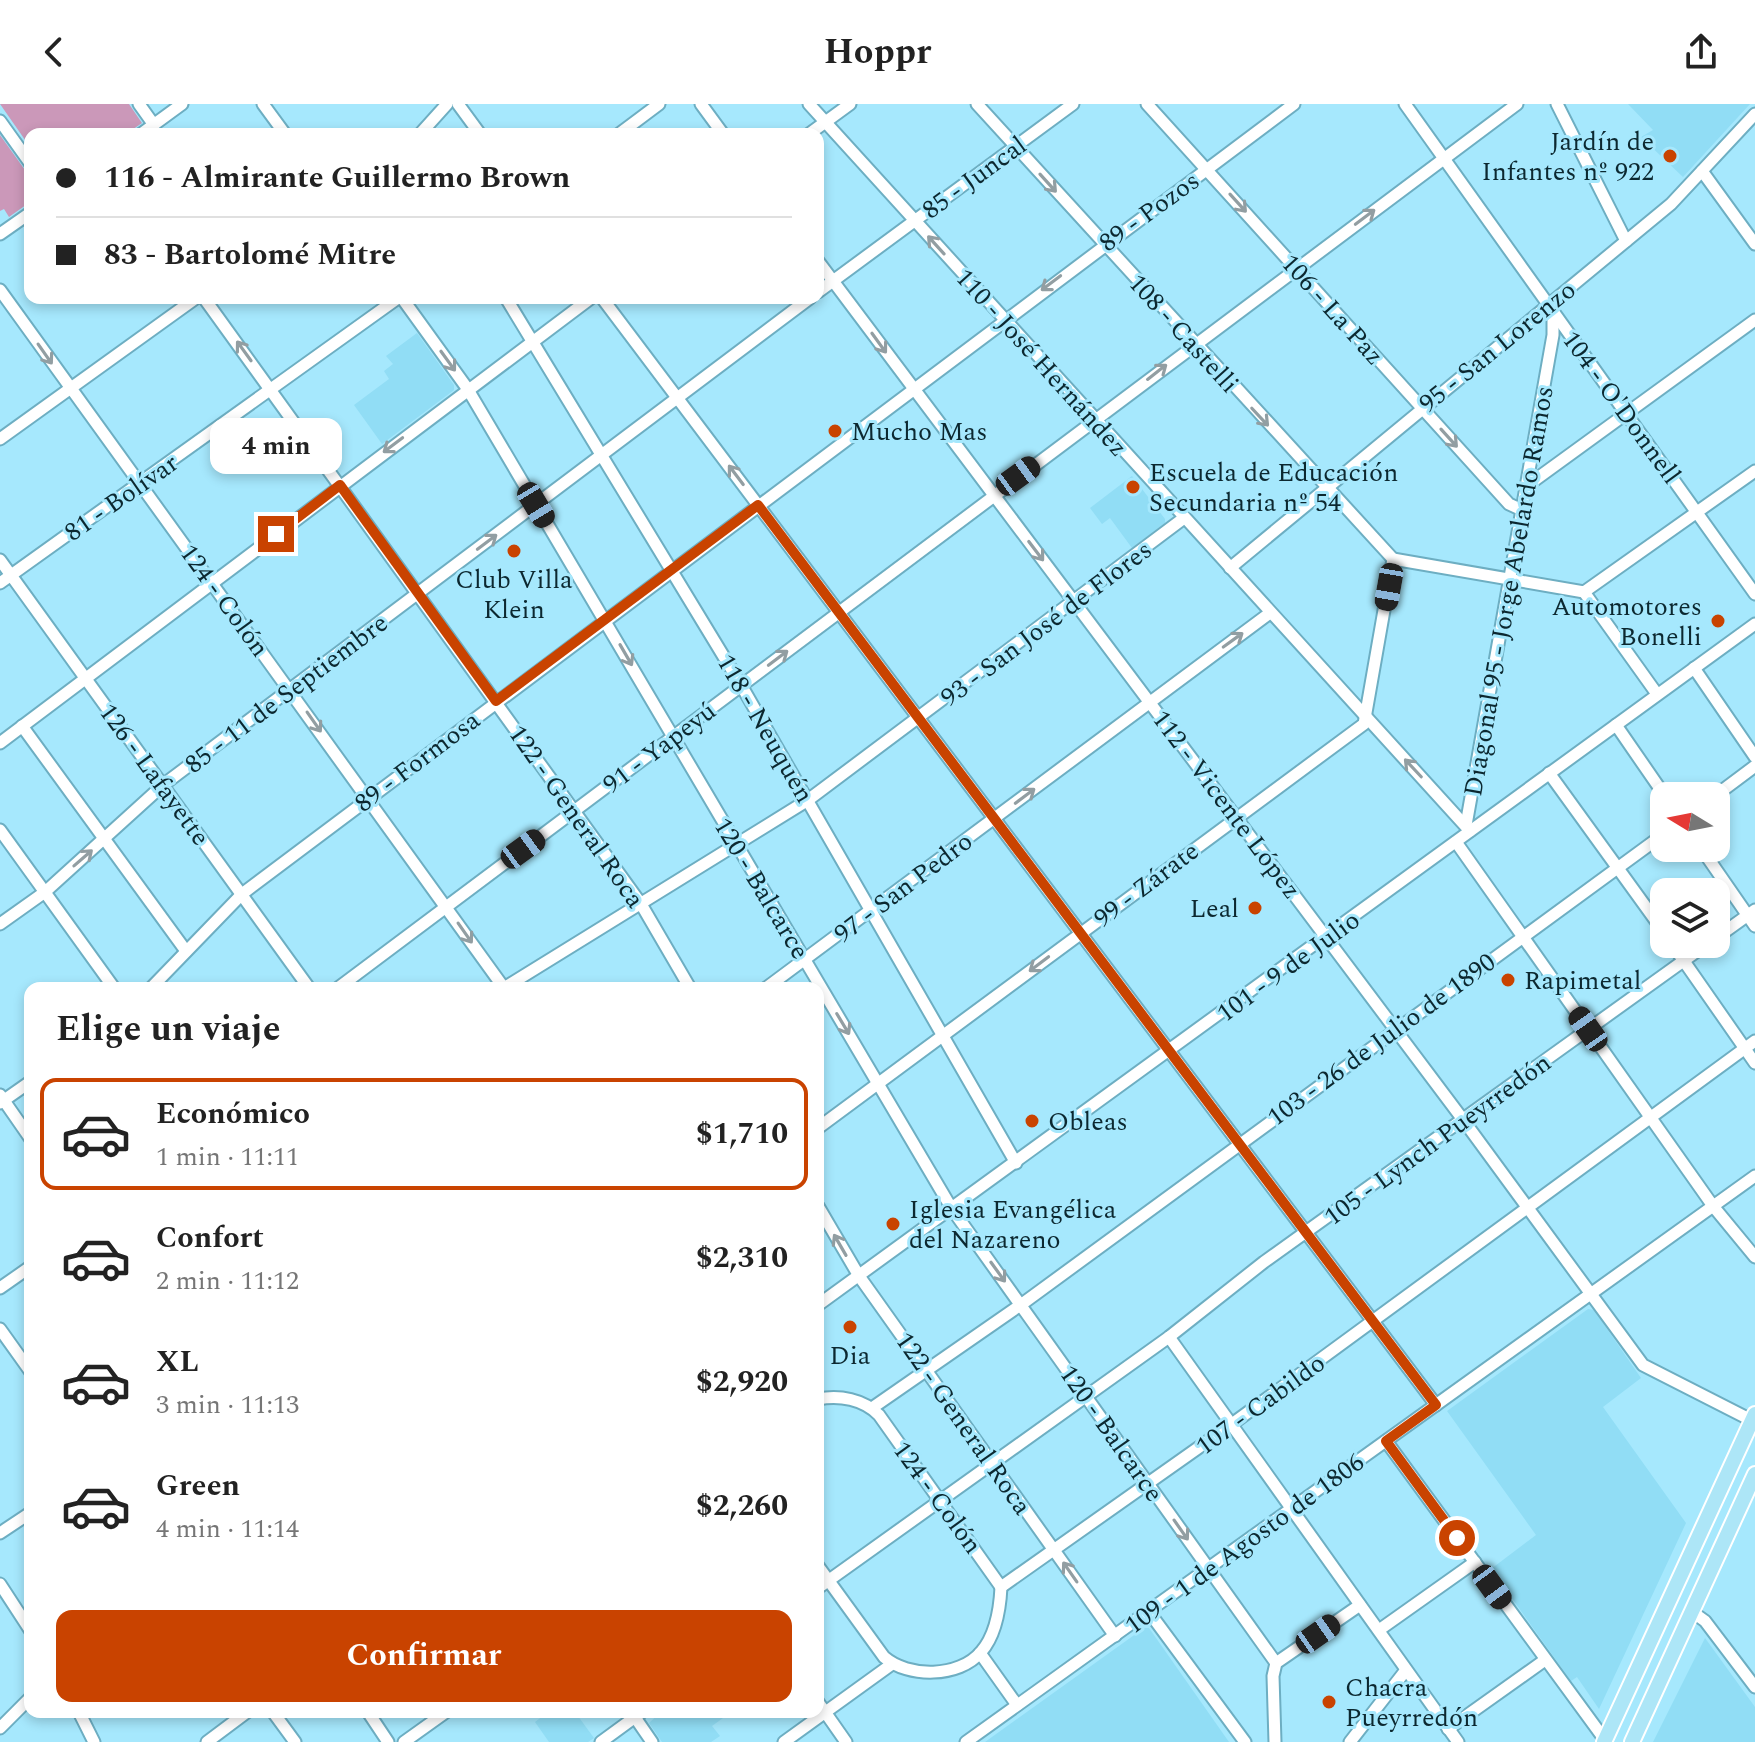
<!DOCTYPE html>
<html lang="es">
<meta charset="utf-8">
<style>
body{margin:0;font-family:Spectral,serif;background:#f2f2f2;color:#222;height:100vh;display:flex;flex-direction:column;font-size:30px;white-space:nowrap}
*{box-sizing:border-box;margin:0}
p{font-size:26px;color:#767676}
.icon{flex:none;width:44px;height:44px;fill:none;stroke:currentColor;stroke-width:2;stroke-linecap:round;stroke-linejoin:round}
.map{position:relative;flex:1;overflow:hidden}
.sheet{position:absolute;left:24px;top:878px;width:800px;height:736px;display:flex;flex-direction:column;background:#fff;border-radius:16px;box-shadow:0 4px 12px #0003}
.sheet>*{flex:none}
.top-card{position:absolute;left:24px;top:24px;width:800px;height:176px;border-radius:16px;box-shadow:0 4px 12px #0003;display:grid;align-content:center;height:176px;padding:0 32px;background:#fff}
.needle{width:52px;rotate:280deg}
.fabs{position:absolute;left:1650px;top:678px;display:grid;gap:16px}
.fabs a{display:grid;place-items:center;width:80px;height:80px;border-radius:16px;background:#fff;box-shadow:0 4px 12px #0003;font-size:40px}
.end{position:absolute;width:36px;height:36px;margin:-18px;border:10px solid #c94300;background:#fff;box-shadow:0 0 0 4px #fff}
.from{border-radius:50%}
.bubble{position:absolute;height:56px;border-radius:16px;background:#fff;box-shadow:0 4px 12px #0003;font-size:26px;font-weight:700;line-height:56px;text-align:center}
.car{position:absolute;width:24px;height:48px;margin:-24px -12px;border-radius:10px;box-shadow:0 0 6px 2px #0007;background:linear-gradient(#222 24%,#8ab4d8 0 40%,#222 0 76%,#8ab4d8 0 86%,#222 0)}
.top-card b{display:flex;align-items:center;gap:28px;height:76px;font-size:30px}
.top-card b+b{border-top:2px solid #e0e0e0}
.top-card i{width:20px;height:20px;background:#222}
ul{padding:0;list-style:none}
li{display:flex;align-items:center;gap:24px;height:112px;margin:0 16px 12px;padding:0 16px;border:4px solid transparent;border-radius:16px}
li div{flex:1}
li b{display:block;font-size:30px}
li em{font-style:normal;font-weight:700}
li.current{border-color:#c94300}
li>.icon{width:72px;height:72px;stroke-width:1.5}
h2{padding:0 32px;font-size:36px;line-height:96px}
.cta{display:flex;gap:16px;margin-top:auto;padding:16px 32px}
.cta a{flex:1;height:92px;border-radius:16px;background:#c94300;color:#fff;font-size:32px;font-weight:700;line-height:92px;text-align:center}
header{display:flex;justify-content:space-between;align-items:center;height:104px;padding:0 32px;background:#fff;font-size:36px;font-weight:700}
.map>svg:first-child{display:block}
.built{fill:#91ddf5}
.green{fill:#cb98b9}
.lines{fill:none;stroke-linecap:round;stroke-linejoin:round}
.minor-casing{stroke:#6daec2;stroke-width:15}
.major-casing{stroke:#fff;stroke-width:18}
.minor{stroke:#fff;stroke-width:11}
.major{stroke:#ade6f7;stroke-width:14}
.oneway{stroke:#929ea2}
.route{stroke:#c94300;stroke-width:10}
.poi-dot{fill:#c94300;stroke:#a6e8fd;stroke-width:3}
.labels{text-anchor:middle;stroke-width:6;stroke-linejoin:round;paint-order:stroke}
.poi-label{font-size:26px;fill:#0c2830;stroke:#a6e8fd;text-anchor:start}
.street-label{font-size:26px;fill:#0c2830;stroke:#a6e8fd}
</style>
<header><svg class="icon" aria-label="back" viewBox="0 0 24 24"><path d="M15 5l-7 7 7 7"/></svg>Hoppr<svg class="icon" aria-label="share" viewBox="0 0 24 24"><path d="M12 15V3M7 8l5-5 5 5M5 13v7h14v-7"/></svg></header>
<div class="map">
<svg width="1755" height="1638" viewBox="0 0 1755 1638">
<rect width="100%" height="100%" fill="#a6e8fd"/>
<g class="built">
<path d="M 1628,0 L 1750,0 L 1683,73 L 1641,33 L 1653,26 Z"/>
<path d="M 417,229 L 454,281 L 454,286 L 382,340 L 354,301 L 389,275 L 384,267 L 393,260 L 386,252 Z"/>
<path d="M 1132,372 L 1165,415 L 1165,419 L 1132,444 L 1110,414 L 1102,420 L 1090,404 Z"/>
<path d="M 1588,1205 L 1594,1206 L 1641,1274 L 1603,1303 L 1686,1419 L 1599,1605 L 1577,1573 L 1571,1577 L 1491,1465 L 1536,1431 L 1447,1307 Z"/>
<path d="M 1144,1524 L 1149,1524 L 1229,1638 L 985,1638 Z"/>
<path d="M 1705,1534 L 1755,1603 L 1755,1638 L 1653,1638 Z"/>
<path d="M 548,1608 L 575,1608 L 594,1634 L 588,1638 L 549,1638 L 535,1618 Z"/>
<path d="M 661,1608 L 718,1608 L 723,1614 L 712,1622 L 720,1632 L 711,1638 L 662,1638 L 649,1619 Z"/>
</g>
<g class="green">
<path d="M 0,0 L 129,0 L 142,19 L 126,30 L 30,30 L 30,43 Z"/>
<path d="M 0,31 L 30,73 L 30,98 L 9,113 L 4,105 L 0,107 Z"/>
</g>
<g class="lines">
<g class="minor-casing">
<g id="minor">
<path d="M 139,0 L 154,21"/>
<path d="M 263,0 L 285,30"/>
<path d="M 458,0 L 480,30"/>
<path d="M 701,0 L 723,30"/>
<path d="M 809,0 L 1470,727"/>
<path d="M 977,0 L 1393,455"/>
<path d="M 1147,0 L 1509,400 L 1522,406"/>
<path d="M 1405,0 L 1755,490"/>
<path d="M 1557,0 L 1626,137"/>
<path d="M 0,17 L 30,59"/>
<path d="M 141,30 L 182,0"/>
<path d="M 420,30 L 447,0"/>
<path d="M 619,30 L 659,0"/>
<path d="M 809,30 L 850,0"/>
<path d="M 1702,67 L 1755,140"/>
<path d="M 0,130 L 30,109"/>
<path d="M 818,157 L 1464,1017 L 1643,1261 L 1755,1318"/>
<path d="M 0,186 L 504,884 L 808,696 L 1184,414"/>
<path d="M 818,188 L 1073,0"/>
<path d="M 204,194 L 641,800 L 690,884"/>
<path d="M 402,194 L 467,284 L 952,1105 L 1276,1559"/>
<path d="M 506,194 L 741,581 L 1016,1059"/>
<path d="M 602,194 L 1436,1301"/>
<path d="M 0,335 L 196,194"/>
<path d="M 1528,381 L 1755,216"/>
<path d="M 1393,455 L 1584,488 L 1755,367"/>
<path d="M 0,456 L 309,884"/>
<path d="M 1230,464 L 1671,100 L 1755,10"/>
<path d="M 0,479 L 398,194"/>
<path d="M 1584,488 L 1657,590"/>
<path d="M 1694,564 L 1755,653"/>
<path d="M 1616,621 L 1665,692"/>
<path d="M 22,622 L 186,847"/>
<path d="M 0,639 L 591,194"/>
<path d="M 1549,669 L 1664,828"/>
<path d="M 1715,692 L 1755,662"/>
<path d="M 1466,721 L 1553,231 L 1553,206"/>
<path d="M 0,726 L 114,884"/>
<path d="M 1456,738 L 1713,1102 L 1755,1153"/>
<path d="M 1701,744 L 1755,822"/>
<path d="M 0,820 L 45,788 L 163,681 L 810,194"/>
<path d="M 1716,834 L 1755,806"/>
<path d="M 1672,840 L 1755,959"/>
<path d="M 151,884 L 242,790 L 1294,0"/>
<path d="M 338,884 L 1517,0"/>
<path d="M 766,884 L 1270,509"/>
<path d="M 0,991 L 30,1034"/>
<path d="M 0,999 L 30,978"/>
<path d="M 818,1024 L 1364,620 L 1393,455"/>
<path d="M 818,1102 L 859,1172 L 1115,1532"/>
<path d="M 0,1184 L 30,1163"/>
<path d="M 818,1201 L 1755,520"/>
<path d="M 0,1225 L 30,1267"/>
<path d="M 1169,1233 L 1458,1638"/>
<path d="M 818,1295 C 840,1291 863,1295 879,1311 L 1001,1483"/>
<path d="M 872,1304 L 1022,1200 L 1664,730"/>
<path d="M 1386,1337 L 1605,1636"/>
<path d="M 0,1429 L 30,1409"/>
<path d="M 818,1462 L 884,1553 C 908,1574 959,1574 981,1548 C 996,1531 1000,1504 1001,1483"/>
<path d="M 0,1480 L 30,1526"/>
<path d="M 1001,1483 L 1232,1320 L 1755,937"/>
<path d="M 818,1484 L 1169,1233 L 1264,1158 L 1707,840"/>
<path d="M 1691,1507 L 1705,1517 L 1755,1583"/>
<path d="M 1149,1508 L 1245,1638"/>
<path d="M 1379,1526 L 1475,1458"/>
<path d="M 980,1549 L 1017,1601"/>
<path d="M 818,1598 L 846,1638"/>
<path d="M 79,1608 L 94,1638"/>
<path d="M 273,1608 L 295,1638"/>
<path d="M 368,1608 L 388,1638"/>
<path d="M 632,1609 L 652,1638"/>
<path d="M 0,1624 L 30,1594"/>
<path d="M 1448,1625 L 1545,1556"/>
<path d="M 207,1638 L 247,1608"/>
<path d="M 404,1638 L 446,1608"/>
<path d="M 601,1638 L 642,1608"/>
<path d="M 784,1638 L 892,1560"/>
<path d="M 966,1638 L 1755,1072"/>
<path d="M 1275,1638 L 1273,1572 L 1276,1559 L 1360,1501"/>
<path d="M 1350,1638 L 1406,1566"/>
</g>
</g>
<g class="major-casing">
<g id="major">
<path d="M 1604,1638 L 1755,1310"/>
<path d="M 1632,1638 L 1755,1370"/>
</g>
</g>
<use href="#minor" class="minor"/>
<use href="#major" class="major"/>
</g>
<defs><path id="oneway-shaft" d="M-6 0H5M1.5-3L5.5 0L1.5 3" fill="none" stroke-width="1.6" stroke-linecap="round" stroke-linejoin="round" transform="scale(2)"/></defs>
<g class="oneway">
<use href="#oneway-shaft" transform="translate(1048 79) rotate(48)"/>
<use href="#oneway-shaft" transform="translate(1238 99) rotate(48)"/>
<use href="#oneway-shaft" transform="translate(1365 113) rotate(-37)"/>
<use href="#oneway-shaft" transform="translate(936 141) rotate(-132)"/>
<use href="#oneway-shaft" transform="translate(1051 179) rotate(143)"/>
<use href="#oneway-shaft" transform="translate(879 239) rotate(54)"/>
<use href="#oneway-shaft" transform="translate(244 247) rotate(-126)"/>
<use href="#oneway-shaft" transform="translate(45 250) rotate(55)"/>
<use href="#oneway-shaft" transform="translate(448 257) rotate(54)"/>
<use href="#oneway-shaft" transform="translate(1157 268) rotate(-38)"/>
<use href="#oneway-shaft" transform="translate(1260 313) rotate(47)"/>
<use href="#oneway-shaft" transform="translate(1449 334) rotate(48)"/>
<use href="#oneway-shaft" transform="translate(393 341) rotate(143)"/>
<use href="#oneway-shaft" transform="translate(736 371) rotate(-127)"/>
<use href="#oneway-shaft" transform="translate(487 438) rotate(-37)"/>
<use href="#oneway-shaft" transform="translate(1036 447) rotate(53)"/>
<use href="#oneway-shaft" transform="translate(1233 536) rotate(-36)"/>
<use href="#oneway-shaft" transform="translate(626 551) rotate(60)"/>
<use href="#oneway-shaft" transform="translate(778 554) rotate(-37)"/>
<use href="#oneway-shaft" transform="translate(314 618) rotate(55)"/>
<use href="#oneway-shaft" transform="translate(1413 664) rotate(-133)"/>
<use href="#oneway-shaft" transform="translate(1025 692) rotate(-37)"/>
<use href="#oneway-shaft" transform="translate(83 754) rotate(-41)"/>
<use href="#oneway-shaft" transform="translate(465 829) rotate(55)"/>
<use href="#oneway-shaft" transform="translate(1039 860) rotate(143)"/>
<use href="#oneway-shaft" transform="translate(843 920) rotate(59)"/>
<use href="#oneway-shaft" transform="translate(840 1141) rotate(-120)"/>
<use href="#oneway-shaft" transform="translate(998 1168) rotate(54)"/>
<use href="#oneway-shaft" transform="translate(1181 1426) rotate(55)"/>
<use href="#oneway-shaft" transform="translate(1070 1468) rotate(-125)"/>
</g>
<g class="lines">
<path class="route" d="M 276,430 L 340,381 L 496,597 L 758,401 L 1436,1301 L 1386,1337 L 1457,1434"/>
</g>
<g class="poi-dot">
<circle cx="1670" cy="52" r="8"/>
<circle cx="835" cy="327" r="8"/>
<circle cx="1133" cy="383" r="8"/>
<circle cx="514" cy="447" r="8"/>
<circle cx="1718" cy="517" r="8"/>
<circle cx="1255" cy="804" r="8"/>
<circle cx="1508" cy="876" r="8"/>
<circle cx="1032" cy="1017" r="8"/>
<circle cx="893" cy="1120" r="8"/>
<circle cx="850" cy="1223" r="8"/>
<circle cx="1329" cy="1598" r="8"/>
</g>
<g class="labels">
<g class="poi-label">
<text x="1654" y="46" text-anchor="end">Jardín de<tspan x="1654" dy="30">Infantes nº 922</tspan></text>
<text x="851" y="336">Mucho Mas</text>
<text x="1149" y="377">Escuela de Educación<tspan x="1149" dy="30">Secundaria nº 54</tspan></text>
<text x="514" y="484" text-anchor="middle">Club Villa<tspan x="514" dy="30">Klein</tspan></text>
<text x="1702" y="511" text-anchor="end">Automotores<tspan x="1702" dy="30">Bonelli</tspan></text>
<text x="1239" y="813" text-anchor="end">Leal</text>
<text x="1524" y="885">Rapimetal</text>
<text x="1048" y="1026">Obleas</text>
<text x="909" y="1114">Iglesia Evangélica<tspan x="909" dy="30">del Nazareno</tspan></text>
<text x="850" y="1260" text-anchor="middle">Dia</text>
<text x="1345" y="1592">Chacra<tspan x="1345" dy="30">Pueyrredón</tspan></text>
</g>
<g class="street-label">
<text transform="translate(974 73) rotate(-36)" y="9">85 - Juncal</text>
<text transform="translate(1149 107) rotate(-36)" y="9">89 - Pozos</text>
<text transform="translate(1333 205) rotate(48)" y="9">106 - La Paz</text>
<text transform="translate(1184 229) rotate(48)" y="9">108 - Castelli</text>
<text transform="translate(1497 242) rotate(-39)" y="9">95 - San Lorenzo</text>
<text transform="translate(1042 258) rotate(48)" y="9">110 - José Hernández</text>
<text transform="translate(1622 303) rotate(54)" y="9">104 - O'Donnell</text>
<text transform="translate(121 393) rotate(-35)" y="9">81 - Bolívar</text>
<text transform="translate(1508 487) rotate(-80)" y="9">Diagonal 95 - Jorge Abelardo Ramos</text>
<text transform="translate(225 496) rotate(54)" y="9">124 - Colón</text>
<text transform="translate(1046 519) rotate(-37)" y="9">93 - San José de Flores</text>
<text transform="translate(286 589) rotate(-37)" y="9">85 - 11 de Septiembre</text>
<text transform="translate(766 624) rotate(60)" y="9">118 - Neuquén</text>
<text transform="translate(659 643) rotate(-37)" y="9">91 - Yapeyú</text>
<text transform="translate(417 657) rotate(-37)" y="9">89 - Formosa</text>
<text transform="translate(155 670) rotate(54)" y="9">126 - Lafayette</text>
<text transform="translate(1227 700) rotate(53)" y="9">112 - Vicente López</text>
<text transform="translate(577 712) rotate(55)" y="9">122 - General Roca</text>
<text transform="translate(1146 780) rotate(-37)" y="9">99 - Zárate</text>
<text transform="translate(903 783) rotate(-37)" y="9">97 - San Pedro</text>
<text transform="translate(762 784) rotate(59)" y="9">120 - Balcarce</text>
<text transform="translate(1288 862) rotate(-36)" y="9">101 - 9 de Julio</text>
<text transform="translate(1381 935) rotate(-36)" y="9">103 - 26 de Julio de 1890</text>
<text transform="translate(1437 1035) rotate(-36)" y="9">105 - Lynch Pueyrredón</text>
<text transform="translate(1260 1300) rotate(-36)" y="9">107 - Cabildo</text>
<text transform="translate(964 1319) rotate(55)" y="9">122 - General Roca</text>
<text transform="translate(1112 1329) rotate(55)" y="9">120 - Balcarce</text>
<text transform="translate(938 1393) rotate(54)" y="9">124 - Colón</text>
<text transform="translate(1244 1439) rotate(-36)" y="9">109 - 1 de Agosto de 1806</text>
</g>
</g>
</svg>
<div class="fabs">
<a><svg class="needle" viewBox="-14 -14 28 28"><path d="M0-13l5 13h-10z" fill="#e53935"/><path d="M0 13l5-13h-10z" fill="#767676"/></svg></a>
<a><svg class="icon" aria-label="layers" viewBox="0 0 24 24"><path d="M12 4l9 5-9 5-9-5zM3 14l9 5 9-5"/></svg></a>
</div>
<i class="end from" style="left:1457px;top:1434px"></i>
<i class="end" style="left:276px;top:430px"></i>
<div class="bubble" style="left:210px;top:314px;width:132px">4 min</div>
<i class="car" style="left:1018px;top:372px;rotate:54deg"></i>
<i class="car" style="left:536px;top:401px;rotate:149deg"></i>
<i class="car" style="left:1389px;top:483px;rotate:190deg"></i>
<i class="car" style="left:523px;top:745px;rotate:54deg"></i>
<i class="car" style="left:1588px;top:925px;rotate:325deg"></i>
<i class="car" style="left:1492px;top:1483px;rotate:144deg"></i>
<i class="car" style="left:1318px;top:1530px;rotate:55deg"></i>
<div class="top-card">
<b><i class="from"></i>116 - Almirante Guillermo Brown</b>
<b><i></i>83 - Bartolomé Mitre</b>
</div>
<section class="sheet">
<h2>Elige un viaje</h2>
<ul>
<li class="current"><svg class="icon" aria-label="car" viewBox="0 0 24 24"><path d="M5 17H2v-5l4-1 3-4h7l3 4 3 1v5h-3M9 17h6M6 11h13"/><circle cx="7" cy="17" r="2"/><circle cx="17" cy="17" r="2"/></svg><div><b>Económico</b><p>1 min · 11:11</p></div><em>$1,710</em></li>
<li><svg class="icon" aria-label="car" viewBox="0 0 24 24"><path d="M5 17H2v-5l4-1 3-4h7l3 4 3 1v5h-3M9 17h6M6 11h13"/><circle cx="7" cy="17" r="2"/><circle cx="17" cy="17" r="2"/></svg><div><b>Confort</b><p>2 min · 11:12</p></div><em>$2,310</em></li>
<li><svg class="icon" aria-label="car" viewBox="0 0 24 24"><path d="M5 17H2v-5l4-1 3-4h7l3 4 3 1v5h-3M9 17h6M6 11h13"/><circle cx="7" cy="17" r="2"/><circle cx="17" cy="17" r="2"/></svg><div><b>XL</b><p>3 min · 11:13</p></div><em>$2,920</em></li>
<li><svg class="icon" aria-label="car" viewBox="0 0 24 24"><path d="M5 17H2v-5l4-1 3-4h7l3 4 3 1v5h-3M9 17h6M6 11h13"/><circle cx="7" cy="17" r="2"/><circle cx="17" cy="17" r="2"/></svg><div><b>Green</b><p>4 min · 11:14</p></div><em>$2,260</em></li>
</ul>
<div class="cta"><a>Confirmar</a></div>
</section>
</div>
